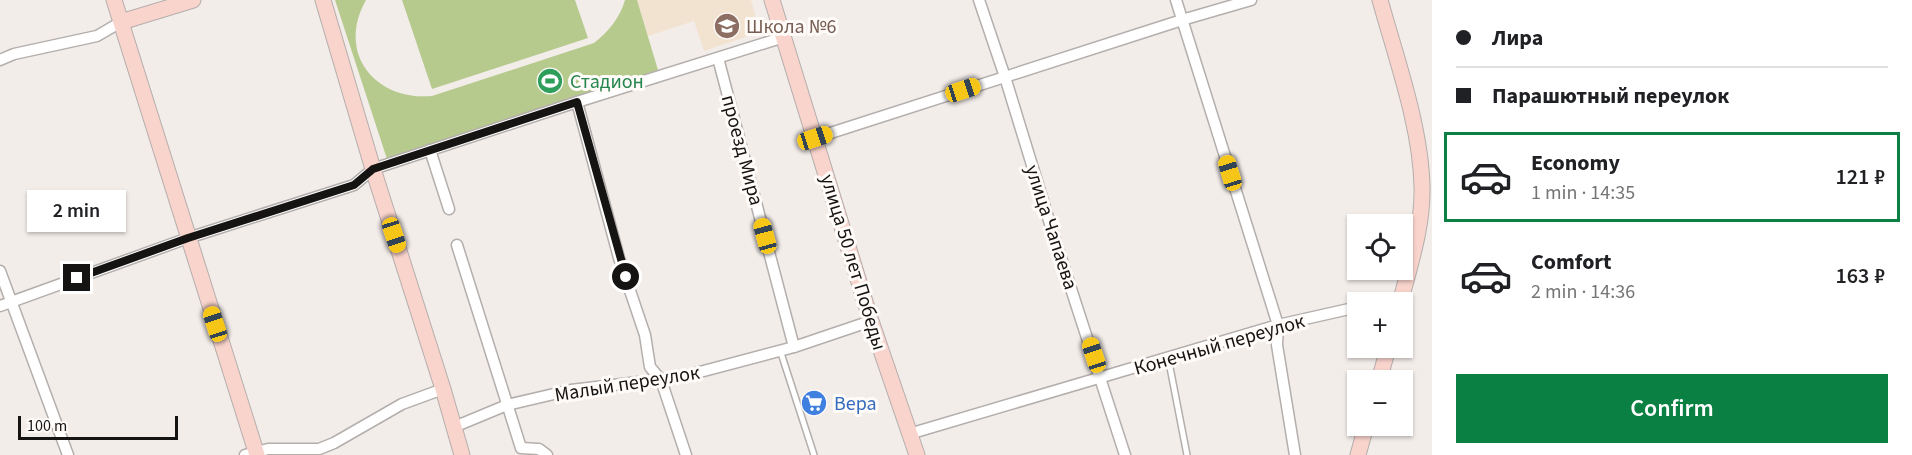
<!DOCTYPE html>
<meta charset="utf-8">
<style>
body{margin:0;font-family:"Source Sans 3",sans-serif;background:#f2f2f2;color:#202124;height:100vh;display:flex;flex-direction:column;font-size:22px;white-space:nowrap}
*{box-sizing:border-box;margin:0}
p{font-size:20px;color:#757577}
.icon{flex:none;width:33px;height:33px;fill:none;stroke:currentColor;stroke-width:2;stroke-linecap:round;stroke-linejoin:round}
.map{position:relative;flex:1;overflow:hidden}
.sheet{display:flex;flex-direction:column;background:#fff;width:480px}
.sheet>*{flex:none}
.top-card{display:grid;align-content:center;height:132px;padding:0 24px;background:#fff}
.buttons{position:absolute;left:1347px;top:214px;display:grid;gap:12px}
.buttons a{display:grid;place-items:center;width:66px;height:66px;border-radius:0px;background:#fff;box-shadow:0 2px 4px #0004;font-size:30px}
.scale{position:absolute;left:18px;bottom:15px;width:160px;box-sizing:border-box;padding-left:6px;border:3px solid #161413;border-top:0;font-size:16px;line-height:21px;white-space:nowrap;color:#161413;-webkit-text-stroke:4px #fefbf9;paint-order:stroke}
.end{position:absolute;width:27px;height:27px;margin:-14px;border:8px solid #161413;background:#fff;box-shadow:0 0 0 3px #fff}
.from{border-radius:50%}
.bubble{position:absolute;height:42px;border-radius:0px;background:#fff;box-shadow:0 2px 4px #0004;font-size:20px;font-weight:600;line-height:42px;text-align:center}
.car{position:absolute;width:18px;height:36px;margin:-18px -9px;border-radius:8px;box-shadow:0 0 4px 2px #0007;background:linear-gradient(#f5c518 24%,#345 0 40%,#f5c518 0 76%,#345 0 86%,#f5c518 0)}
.top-card b{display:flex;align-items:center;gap:21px;height:57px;font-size:22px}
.top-card b+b{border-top:2px solid #e0e0e0}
.top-card i{width:15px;height:15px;background:#202124}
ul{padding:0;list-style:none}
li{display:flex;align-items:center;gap:18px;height:90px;margin:0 12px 9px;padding:0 12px;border:3px solid transparent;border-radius:0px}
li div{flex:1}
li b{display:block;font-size:22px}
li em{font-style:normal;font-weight:600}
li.current{border-color:#0b8043}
li>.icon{width:54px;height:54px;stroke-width:1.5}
.primary-button{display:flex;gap:12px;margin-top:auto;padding:12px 24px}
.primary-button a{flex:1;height:69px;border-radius:0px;background:#0b8043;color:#fff;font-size:24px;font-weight:600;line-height:69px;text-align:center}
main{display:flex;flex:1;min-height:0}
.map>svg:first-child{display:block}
.education{fill:#f2e2d0}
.green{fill:#b7ca8e}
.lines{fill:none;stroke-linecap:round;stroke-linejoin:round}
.lane-casing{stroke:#b4aeac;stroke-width:8}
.street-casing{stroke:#b4aeac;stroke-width:13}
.secondary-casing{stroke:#b4aeac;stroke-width:17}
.lane{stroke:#fff;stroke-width:5}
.street{stroke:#fff;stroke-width:10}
.secondary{stroke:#f9d4cc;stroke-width:15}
.route{stroke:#161413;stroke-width:8}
.labels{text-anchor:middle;stroke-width:6;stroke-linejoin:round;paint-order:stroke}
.education-label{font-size:20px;fill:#785e54;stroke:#fefbf9;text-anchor:start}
.leisure-label{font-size:20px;fill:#27864d;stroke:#fefbf9;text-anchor:start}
.street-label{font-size:20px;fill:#161413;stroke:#fefbf9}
.shop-label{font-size:20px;fill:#366cbe;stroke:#fefbf9;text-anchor:start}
</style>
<main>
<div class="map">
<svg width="1432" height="455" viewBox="0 0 1432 455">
<rect width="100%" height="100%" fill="#f3edea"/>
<path class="education" d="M 637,0 L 751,0 L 760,32 L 704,51 L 694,21 L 648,36 Z"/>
<g class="green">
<path d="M 335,0 L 366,0 C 336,53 375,101 432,96 L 594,43 C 608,32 620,18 625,0 L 637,0 L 658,70 L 387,159 Z"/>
<path d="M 402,0 L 575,0 L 588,38 L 432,89 Z"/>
</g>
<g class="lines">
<g class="lane-casing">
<g id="lane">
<path d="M 780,350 L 814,455"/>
<path d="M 1168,357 L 1187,455"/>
</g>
</g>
<g class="street-casing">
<g id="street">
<path d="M 979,0 L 1005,77 L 1051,227 L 1125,455"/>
<path d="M 1176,0 L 1278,325 L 1277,345 L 1295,455"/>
<path d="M 718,58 L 794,347"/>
<path d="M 0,60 L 14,54 L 97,36 L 121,22"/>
<path d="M 577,102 L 619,258 L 645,335 L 650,367 L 661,380 L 686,455"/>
<path d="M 815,138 L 1182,20 L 1251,0"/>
<path d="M 430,150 L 449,209"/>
<path d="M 457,245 L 521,448 L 539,449 L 547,455"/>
<path d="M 0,271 L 68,455"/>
<path d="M 0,306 L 188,238 L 354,185 L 373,169 L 577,102 L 784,37"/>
<path d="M 454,427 L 507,405 L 571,390 L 681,377 L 794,347 L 871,321"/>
<path d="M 909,434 L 1278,325 L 1358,307"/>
<path d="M 245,455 L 268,449 L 319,449 L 334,443 L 402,404 L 443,389"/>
</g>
</g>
<g class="secondary-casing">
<g id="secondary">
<path d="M 114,0 L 257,455"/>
<path d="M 323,0 L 373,169 L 443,389 L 462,455"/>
<path d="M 772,0 L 871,321 L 917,455"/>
<path d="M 1380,0 C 1396,58 1421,127 1422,187 C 1423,226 1410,265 1400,303"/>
<path d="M 121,22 L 193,0"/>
<path d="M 1379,381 L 1388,348"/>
<path d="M 1358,455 L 1366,426"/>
</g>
</g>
<use href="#lane" class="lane"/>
<use href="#street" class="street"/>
<use href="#secondary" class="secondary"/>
</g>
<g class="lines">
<path class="route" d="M 77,278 L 188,238 L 354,185 L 373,169 L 577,102 L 626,277"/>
</g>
<defs>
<g id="school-disc" transform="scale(1.35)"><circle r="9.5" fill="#8d6e63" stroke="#fefbf9"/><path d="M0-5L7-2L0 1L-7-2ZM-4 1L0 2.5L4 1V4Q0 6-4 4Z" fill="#fff"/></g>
<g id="stadium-disc" transform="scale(1.35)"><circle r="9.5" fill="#2e9e5b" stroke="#fefbf9"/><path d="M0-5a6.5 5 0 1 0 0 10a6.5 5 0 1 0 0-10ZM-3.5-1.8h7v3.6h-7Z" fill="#fff"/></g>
<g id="supermarket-disc" transform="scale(1.35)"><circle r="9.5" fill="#3f7fe0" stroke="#fefbf9"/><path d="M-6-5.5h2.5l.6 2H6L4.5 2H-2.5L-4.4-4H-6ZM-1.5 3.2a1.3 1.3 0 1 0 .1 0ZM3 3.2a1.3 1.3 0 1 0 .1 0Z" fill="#fff"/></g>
</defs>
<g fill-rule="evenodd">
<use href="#school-disc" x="727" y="26"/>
<use href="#stadium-disc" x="550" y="81"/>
<use href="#supermarket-disc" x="814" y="403"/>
</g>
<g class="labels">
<g class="education-label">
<text x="746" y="33">Школа №6</text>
</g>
<g class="leisure-label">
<text x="570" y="88">Стадион</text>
</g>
<g class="street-label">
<text transform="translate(743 150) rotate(75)" y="7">проезд Мира</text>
<text transform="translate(1052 227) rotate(72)" y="7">улица Чапаева</text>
<text transform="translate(854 262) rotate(73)" y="7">улица 50 лет Победы</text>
<text transform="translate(1219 344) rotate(-16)" y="7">Конечный переулок</text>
<text transform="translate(627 383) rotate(-9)" y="7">Малый переулок</text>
</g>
<g class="shop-label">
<text x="834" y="410">Вера</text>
</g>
</g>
</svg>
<div class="buttons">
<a><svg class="icon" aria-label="locate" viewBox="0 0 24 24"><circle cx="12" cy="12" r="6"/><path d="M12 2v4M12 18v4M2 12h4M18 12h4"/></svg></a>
<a>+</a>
<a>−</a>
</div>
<div class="scale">100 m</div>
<i class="end from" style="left:626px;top:277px"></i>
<i class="end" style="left:77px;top:278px"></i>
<div class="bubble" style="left:27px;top:190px;width:99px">2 min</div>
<i class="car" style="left:963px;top:90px;rotate:72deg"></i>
<i class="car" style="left:815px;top:138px;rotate:72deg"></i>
<i class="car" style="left:1230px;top:173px;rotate:343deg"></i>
<i class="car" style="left:394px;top:235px;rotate:162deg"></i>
<i class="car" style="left:765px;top:236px;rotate:345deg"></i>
<i class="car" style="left:215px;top:324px;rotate:342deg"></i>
<i class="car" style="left:1094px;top:355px;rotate:342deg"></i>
</div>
<section class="sheet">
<div class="top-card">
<b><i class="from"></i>Лира</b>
<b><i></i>Парашютный переулок</b>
</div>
<ul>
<li class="current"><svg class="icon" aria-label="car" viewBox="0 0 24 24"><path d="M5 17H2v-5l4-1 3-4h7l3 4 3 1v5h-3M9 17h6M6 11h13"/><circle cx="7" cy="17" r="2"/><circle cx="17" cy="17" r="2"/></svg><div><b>Economy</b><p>1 min · 14:35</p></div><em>121 ₽</em></li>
<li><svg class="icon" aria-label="car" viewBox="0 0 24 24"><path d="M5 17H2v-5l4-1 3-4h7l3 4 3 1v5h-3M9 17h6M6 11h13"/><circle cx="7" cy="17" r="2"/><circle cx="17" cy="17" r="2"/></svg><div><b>Comfort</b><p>2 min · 14:36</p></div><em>163 ₽</em></li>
</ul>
<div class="primary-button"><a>Confirm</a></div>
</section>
</main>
